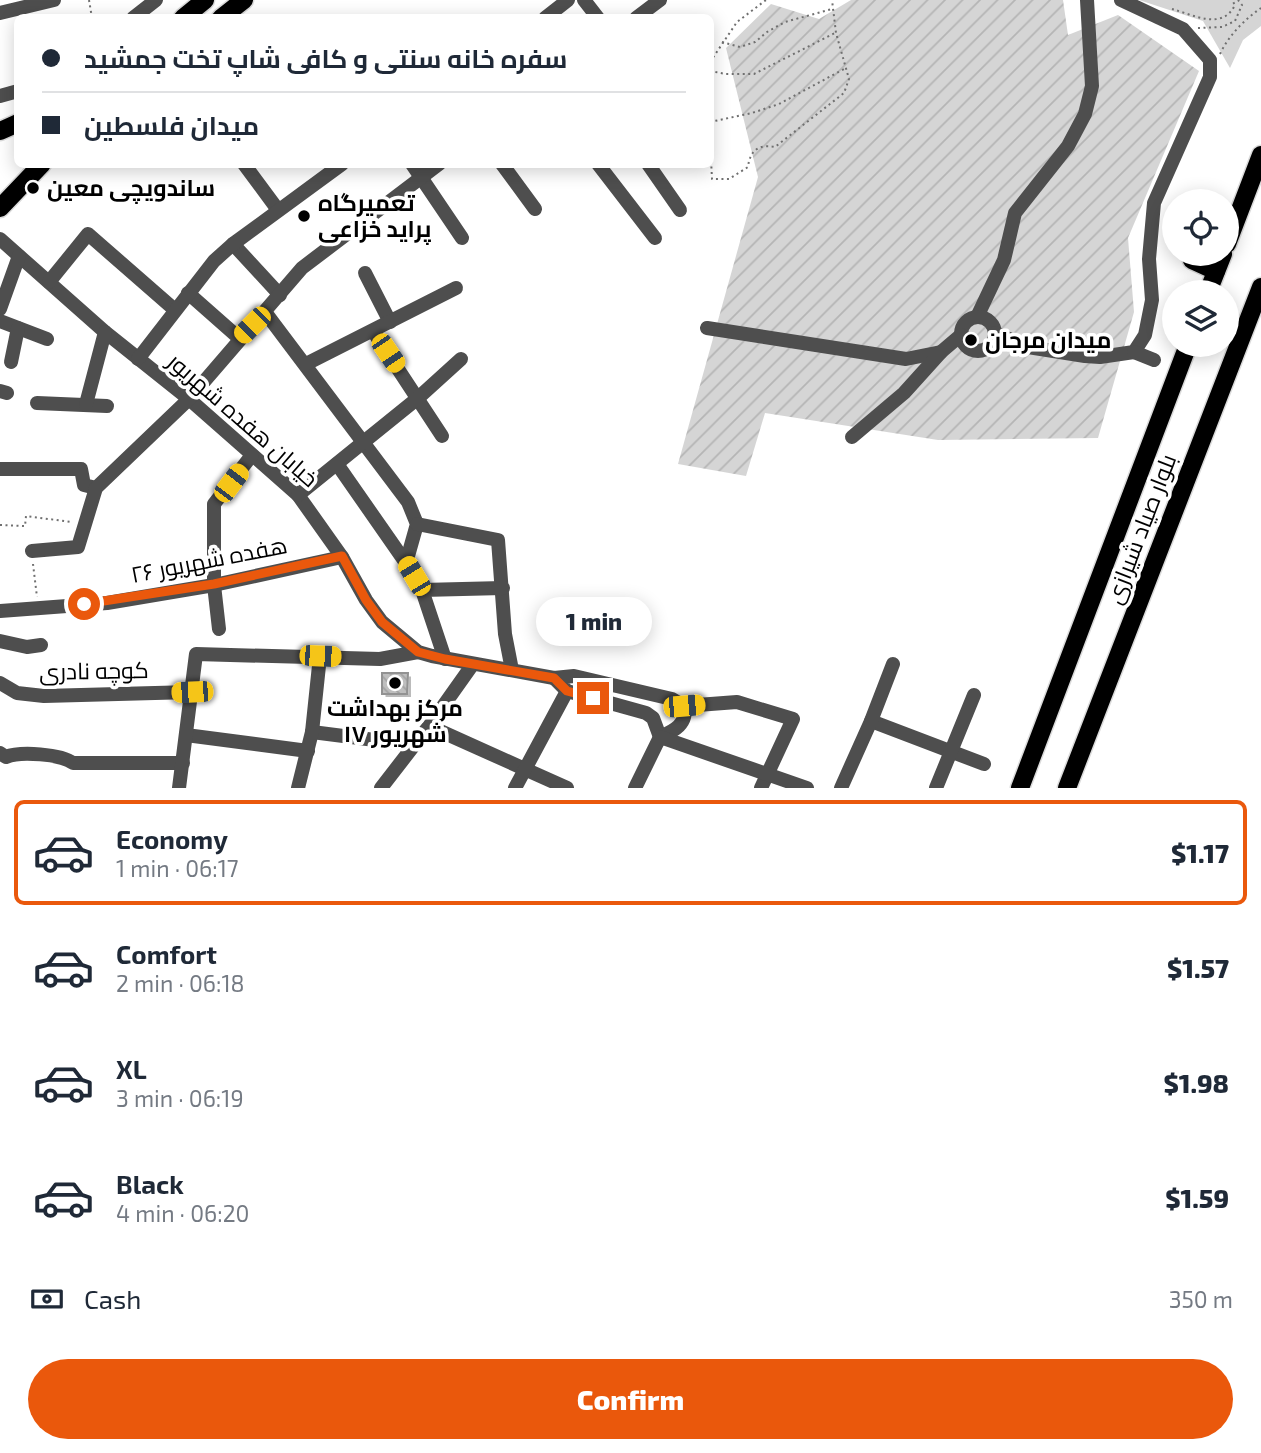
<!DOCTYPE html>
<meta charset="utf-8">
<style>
body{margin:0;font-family:"Exo 2",Cairo,sans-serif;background:#f2f2f3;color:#1f2937;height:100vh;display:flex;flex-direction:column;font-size:26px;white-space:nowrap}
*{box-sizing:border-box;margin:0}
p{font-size:23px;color:#747a83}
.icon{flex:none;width:38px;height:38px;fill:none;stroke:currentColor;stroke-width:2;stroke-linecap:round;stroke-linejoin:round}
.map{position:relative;height:788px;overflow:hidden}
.panel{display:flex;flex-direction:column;background:#fff;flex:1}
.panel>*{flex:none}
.banner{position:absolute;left:14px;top:14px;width:700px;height:154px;border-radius:10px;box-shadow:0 4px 18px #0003;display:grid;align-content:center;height:154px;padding:0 28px;background:#fff}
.buttons{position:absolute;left:1162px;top:189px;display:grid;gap:14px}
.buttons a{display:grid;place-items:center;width:77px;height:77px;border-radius:50%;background:#fff;box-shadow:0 4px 18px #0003;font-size:35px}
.end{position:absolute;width:32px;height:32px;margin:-16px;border:9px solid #ea580c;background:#fff;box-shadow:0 0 0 4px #fff}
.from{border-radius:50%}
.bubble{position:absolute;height:49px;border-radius:24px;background:#fff;box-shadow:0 4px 18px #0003;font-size:23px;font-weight:800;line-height:49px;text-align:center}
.car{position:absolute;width:21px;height:42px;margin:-21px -10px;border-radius:9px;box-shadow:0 0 5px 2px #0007;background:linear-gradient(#f5c518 24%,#345 0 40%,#f5c518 0 76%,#345 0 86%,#f5c518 0)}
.banner b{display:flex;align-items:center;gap:24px;height:66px;font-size:26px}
.banner b+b{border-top:2px solid #e0e1e3}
.banner i{width:18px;height:18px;background:#1f2937}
ul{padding:12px 0 0;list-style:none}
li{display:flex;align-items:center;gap:21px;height:105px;margin:0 14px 10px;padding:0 14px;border:4px solid transparent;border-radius:10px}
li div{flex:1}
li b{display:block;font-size:26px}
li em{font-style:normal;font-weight:800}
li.on{border-color:#ea580c}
li>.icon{width:63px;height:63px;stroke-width:1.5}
.pay{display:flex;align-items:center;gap:18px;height:77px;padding:0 28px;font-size:26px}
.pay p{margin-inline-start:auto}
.primary-button{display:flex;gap:14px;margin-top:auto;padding:14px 28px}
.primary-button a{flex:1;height:80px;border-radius:42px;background:#ea580c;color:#fff;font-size:28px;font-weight:800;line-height:80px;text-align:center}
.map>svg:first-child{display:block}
.park{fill:#d5d5d5}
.garden{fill:url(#garden-furrows)}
.building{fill:url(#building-back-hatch);stroke:#929292;stroke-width:2;filter:url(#shadow)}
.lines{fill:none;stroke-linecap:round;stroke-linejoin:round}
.major-casing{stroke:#dbdbdb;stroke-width:21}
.path{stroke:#707070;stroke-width:2;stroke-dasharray:2 3.5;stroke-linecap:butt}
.minor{stroke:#4e4e4e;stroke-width:14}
.major{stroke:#000;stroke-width:18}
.route{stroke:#ea580c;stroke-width:9}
.poi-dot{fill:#000;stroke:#fff;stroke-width:2.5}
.labels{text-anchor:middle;stroke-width:7;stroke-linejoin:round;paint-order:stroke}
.poi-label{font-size:23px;font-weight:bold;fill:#000;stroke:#fff;text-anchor:start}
.street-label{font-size:23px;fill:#000;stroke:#fff}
</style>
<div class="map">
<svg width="1261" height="788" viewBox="0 0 1261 788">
<defs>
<pattern id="garden-furrows" width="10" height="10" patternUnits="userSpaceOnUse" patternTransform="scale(1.75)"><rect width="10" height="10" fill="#d5d5d5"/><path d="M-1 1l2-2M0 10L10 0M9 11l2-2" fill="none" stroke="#b5b5b5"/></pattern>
<pattern id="building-back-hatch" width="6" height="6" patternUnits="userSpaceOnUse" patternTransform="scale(1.75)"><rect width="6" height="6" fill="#bebebe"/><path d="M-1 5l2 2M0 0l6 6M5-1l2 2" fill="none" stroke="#a2a2a2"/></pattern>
<filter id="shadow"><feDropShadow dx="4.5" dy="4.5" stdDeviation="0" flood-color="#0004"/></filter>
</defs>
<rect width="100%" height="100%" fill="#fff"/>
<path class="park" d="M 1139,0 L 1261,0 L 1261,26 L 1243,40 L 1230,68 L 1203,21 Z"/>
<path class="garden" d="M 851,0 L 1063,0 L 1068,35 L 1118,15 L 1199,71 L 1128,238 L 1134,312 L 1098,438 L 938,440 L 765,413 L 746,476 L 678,464 L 758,177 L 726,48 L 771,4 L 819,19 Z"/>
<path class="building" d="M 382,673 L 408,673 L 407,694 L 382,694 Z"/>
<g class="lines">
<g class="major-casing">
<g id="major">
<path d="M 183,18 L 205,0"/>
<path d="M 221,18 L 244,0"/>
<path d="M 0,131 L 18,123"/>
<path d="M 0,208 L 42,164"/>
<path d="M 1227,244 L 1261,155"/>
<path d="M 1192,260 L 1216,271"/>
<path d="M 1208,292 L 1223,254"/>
<path d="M 1020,788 L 1188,345"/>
<path d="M 1067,788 L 1261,287"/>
</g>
</g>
<g class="path">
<path d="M 89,0 L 92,18"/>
<path d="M 1172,9 C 1194,15 1222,31 1235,5 L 1232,0"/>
<path d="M 1198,28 L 1222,27 L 1235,21 L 1242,5 L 1238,0"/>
<path d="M 722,42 L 740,47 L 755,42 L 767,32 L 785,22 L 832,9"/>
<path d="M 1220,54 C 1229,35 1244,20 1261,8"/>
<path d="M 710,62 L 737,22 L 766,0"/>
<path d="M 710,71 L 726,74 L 754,74 L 835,33"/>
<path d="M 710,122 L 752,113 L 779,104 L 846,68"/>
<path d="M 710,139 L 712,179 L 729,179 L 748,167 C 750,150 759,144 775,147 L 844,93 L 849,79 L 836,33 L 832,0"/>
<path d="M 0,525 L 25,526 L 26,516 L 71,522"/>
<path d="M 33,564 L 37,597"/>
</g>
<g class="minor">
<path d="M 584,0 L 598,18"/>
<path d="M 0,13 L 54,0"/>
<path d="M 133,18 L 156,0"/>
<path d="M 545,18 L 568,0"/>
<path d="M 636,18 L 660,0"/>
<path d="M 0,96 L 18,91"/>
<path d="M 244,164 L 278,210"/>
<path d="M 412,164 L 462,238"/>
<path d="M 502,164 L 535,209"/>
<path d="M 598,164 L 655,238"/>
<path d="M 648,164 L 680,210"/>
<path d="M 0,239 L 105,332 L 189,399 L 298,495 L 342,557 L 366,600 L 382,622 L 418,652 L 432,656 L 554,678"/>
<path d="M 233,244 L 280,295"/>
<path d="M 365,273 L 390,322"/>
<path d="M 49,282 L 88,234 L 175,310"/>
<path d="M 188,293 L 239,338"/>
<path d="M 0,309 L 19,256"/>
<path d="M 265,312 L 408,502 L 417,524 L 406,563"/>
<path d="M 977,317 L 1004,260 L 1015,213 L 1068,146 L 1085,114 L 1092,86 L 1087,0"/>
<circle cx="978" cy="334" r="17"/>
<path d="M 0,321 L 47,339"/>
<path d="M 707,328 L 906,359 L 941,352"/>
<path d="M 373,331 L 442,436"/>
<path d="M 995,333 L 1028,347 L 1085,356 L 1100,357 L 1134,352 L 1145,335 L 1152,300 L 1149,259 L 1154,203 L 1210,77 L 1210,60 L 1183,29 L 1121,0"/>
<path d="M 1134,352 L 1154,360"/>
<path d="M 138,359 L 214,261 L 233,244 L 342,164"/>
<path d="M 11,362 L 18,328"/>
<path d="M 306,364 L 456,288"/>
<path d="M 0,391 L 7,393"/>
<path d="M 37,403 L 107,406"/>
<path d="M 86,404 L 105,332"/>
<path d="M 852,437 L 904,393 L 941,352 L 961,335"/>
<path d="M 337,464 L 406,563 L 422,590 L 445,659"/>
<path d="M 0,469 L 81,469 L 84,485 L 96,488"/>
<path d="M 298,495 L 418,398 L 461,359"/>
<path d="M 417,524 L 498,540 L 505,634 L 512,670"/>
<path d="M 32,551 L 78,547 L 96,488 L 189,399 L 302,268 L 439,164"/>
<path d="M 422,590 L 503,588"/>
<path d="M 0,611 L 107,603 L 214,585 L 342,557"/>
<path d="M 219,629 L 214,585 L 214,504 L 252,455"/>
<path d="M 0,641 L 27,647 L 41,645"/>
<path d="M 574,676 L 672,699 L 684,706 C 688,724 674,731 660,737 L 653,718 L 646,713 L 567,691 L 554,678 Z"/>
<path d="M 0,683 L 17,693 L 44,696 L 192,692"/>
<path d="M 684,706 L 737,702 L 793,719 L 761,788"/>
<path d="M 871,721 L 984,764"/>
<path d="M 429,726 L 567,788"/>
<path d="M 312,732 L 414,745"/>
<path d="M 186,735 L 308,751"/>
<path d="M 0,753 L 6,757 C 20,751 61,754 73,763 L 183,763"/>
<path d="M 179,788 L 196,654 L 380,659 L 418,652"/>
<path d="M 298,788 L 312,732 L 320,656"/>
<path d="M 381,788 L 429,726 L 473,664"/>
<path d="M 515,788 L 567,691"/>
<path d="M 635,788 L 660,737 L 807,788"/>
<path d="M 841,788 L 871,721 L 893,664"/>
<path d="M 936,788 L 974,695"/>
</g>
<use href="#major" class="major"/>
</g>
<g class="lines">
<path class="route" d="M 84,604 L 214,584 L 342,556 L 366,600 L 382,622 L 418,652 L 445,659 L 554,678 L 567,691 L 593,698"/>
</g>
<g class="poi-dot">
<circle cx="33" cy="188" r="7"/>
<circle cx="304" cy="216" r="7"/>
<circle cx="971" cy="340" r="7"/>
<circle cx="395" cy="683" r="7"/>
</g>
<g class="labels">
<g class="poi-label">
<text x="47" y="196">ساندویچی معین</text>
<text x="318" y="211">تعمیرگاه<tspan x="318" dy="26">پراید خزاعی</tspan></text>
<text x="985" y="348">میدان مرجان</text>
<text x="395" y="716" text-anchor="middle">مرکز بهداشت<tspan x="395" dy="26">۱۷ شهریور</tspan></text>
</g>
<g class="street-label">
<text transform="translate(243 420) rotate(41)" y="8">خیابان هفده شهریور</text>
<text transform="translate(1141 529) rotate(-69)" y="8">بلوار صیاد شیرازی</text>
<text transform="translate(209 560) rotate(-11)" y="8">هفده شهریور ۲۶</text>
<text transform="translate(94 671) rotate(-1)" y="8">کوچه نادری</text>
</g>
</g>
</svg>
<div class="buttons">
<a><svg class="icon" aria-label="locate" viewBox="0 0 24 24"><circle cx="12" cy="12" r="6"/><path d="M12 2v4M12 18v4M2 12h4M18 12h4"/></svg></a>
<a><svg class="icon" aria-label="layers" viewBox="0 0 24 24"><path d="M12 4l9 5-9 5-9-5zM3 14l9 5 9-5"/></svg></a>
</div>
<i class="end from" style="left:84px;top:604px"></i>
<i class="end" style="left:593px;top:698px"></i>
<div class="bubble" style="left:536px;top:597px;width:116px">1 min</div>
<i class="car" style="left:252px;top:325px;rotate:225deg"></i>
<i class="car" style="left:388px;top:353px;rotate:146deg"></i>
<i class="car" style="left:231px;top:483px;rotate:37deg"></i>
<i class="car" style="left:414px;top:576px;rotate:329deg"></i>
<i class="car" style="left:320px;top:656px;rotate:92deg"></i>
<i class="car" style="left:192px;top:692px;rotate:268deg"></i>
<i class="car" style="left:684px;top:706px;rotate:85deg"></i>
<div class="banner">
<b><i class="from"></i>سفره خانه سنتی و کافی شاپ تخت جمشید</b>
<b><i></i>میدان فلسطین</b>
</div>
</div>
<section class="panel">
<ul>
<li class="on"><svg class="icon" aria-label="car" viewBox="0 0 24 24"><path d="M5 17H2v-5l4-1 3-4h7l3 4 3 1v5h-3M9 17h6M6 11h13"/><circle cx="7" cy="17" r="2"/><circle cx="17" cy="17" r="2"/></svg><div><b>Economy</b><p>1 min · 06:17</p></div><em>$1.17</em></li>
<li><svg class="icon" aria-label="car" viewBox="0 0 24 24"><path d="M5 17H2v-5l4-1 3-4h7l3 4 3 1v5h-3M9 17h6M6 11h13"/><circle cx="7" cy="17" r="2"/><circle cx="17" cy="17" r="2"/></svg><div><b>Comfort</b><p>2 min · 06:18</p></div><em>$1.57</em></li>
<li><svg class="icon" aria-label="car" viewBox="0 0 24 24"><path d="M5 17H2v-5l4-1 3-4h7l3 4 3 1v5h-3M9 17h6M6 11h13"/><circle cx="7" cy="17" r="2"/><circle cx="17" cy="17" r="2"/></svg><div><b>XL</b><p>3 min · 06:19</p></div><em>$1.98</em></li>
<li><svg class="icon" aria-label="car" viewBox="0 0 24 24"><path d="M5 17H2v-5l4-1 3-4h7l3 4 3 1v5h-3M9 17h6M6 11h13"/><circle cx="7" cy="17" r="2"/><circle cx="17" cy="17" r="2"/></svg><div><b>Black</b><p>4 min · 06:20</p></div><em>$1.59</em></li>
</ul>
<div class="pay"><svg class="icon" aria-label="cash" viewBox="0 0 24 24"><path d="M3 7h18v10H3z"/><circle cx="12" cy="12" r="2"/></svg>Cash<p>350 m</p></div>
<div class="primary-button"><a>Confirm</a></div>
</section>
